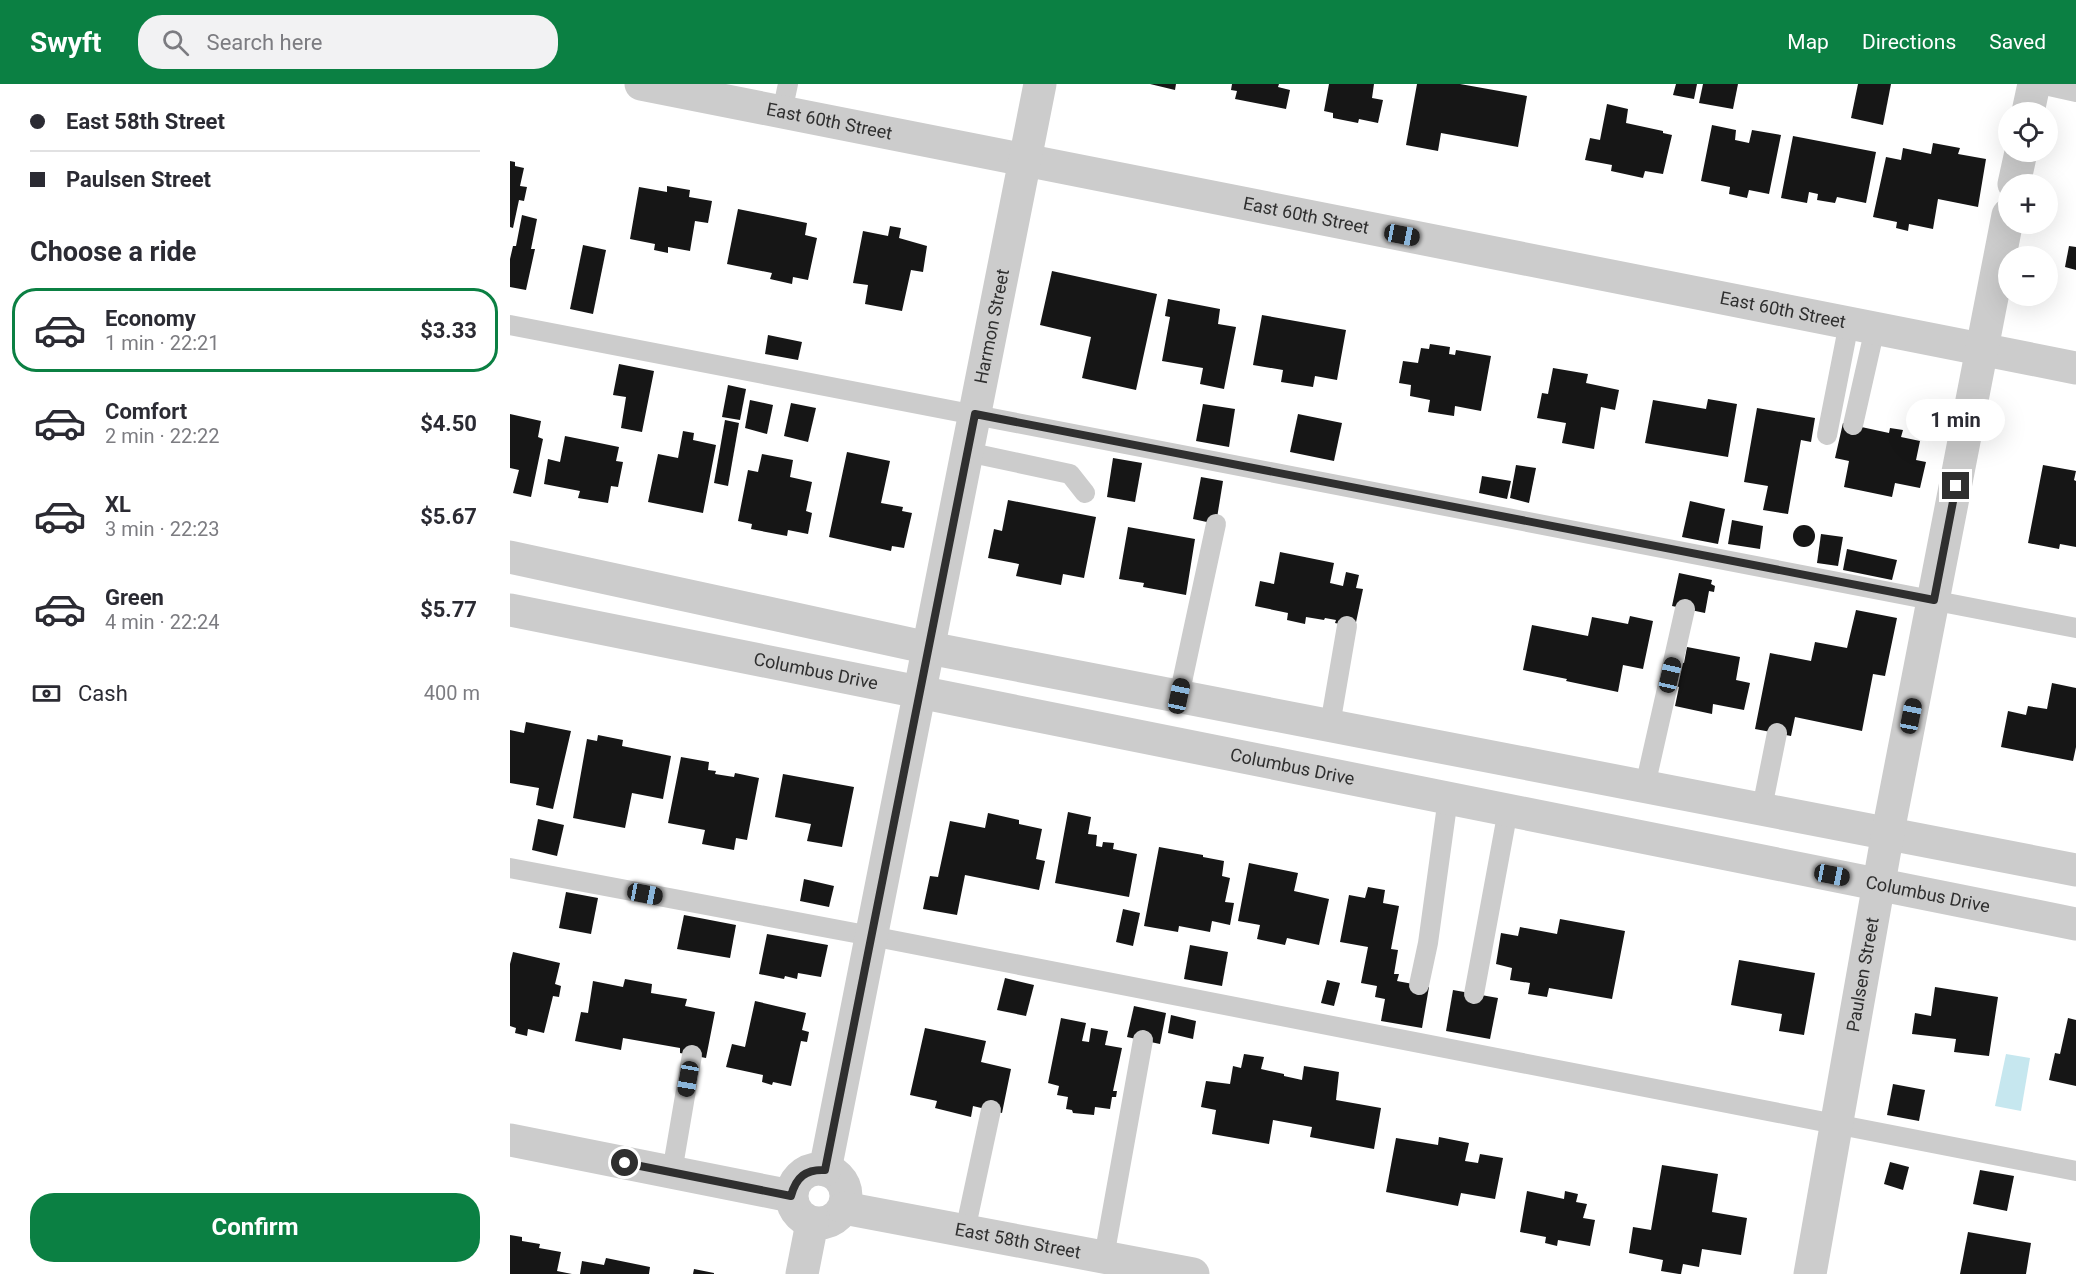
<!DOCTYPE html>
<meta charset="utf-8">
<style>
body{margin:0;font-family:Roboto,sans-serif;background:#f2f2f3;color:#2b2b33;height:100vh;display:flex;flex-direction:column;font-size:22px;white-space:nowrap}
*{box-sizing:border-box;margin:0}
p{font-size:20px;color:#7c7c81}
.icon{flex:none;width:33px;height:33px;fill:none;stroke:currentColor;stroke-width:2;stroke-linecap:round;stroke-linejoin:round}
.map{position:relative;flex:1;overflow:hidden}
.details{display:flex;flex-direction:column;background:#fff;width:510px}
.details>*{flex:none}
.top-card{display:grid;align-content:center;height:132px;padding:0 30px;background:#fff}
.fabs{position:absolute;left:1488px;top:18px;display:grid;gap:12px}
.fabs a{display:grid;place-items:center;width:60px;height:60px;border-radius:50%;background:#fff;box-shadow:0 6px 24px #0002;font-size:30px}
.end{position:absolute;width:27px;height:27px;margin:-14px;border:8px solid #2f2f2f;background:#fff;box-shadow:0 0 0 3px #fff}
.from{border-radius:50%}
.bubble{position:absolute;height:42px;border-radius:21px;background:#fff;box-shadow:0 6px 24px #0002;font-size:20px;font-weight:700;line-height:42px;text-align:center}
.car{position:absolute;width:18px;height:36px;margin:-18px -9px;border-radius:8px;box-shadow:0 0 4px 2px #0007;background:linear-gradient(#222 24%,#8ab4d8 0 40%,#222 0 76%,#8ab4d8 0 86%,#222 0)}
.top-card b{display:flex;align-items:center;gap:21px;height:57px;font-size:22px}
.top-card b+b{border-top:2px solid #e1e1e2}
.top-card i{width:15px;height:15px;background:#2b2b33}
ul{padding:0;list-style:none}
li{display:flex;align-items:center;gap:18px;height:84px;margin:0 12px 9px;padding:0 18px;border:3px solid transparent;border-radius:24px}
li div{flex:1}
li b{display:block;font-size:22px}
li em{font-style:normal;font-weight:700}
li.selected{border-color:#0b8043}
li>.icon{width:54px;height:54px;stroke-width:1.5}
h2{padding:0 30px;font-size:27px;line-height:72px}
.pay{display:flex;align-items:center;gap:15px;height:66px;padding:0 30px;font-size:22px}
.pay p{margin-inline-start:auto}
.action{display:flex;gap:12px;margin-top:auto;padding:12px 30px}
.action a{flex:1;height:69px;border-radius:24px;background:#0b8043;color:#fff;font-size:24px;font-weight:700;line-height:69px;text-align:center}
header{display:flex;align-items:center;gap:36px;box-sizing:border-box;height:84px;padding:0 30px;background:#0b8043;color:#fff}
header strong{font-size:28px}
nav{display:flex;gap:33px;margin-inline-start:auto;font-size:21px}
.search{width:420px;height:54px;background:#f2f2f3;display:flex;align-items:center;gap:15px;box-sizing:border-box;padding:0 21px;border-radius:24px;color:#7c7c81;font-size:22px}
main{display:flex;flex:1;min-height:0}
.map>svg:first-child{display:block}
.water{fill:#c6e7ef}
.building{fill:#161616}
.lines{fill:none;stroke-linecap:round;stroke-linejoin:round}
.service{stroke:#ccc;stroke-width:20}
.minor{stroke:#ccc;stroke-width:33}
.tertiary{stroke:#ccc;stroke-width:33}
.route{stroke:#2f2f2f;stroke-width:8}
.labels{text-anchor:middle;stroke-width:6;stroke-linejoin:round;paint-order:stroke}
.street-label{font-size:18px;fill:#2f2f2f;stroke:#fff}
</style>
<header>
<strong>Swyft</strong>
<div class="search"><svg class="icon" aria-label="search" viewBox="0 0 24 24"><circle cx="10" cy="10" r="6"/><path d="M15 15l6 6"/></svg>Search here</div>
<nav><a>Map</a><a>Directions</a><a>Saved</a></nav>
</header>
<main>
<section class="details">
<div class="top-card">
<b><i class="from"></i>East 58th Street</b>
<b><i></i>Paulsen Street</b>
</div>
<h2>Choose a ride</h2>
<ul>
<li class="selected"><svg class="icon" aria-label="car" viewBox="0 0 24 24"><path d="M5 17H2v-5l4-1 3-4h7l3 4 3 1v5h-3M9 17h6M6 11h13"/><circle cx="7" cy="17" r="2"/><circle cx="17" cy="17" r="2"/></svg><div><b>Economy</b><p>1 min · 22:21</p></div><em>$3.33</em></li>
<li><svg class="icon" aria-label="car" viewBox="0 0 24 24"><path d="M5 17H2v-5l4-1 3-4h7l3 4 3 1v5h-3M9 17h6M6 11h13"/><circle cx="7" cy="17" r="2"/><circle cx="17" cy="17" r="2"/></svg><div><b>Comfort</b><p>2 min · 22:22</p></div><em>$4.50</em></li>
<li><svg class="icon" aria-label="car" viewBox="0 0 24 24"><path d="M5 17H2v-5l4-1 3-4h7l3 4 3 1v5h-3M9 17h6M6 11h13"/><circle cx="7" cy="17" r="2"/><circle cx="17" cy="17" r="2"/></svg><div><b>XL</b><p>3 min · 22:23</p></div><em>$5.67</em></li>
<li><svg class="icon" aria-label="car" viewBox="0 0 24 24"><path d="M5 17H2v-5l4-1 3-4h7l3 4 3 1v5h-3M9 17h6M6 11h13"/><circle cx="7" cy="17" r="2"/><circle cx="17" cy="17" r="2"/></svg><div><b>Green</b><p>4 min · 22:24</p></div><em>$5.77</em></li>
</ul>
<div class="pay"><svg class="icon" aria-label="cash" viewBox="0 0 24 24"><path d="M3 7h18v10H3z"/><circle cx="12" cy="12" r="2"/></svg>Cash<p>400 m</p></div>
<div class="action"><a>Confirm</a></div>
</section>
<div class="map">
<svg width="1566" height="1190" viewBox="0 0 1566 1190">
<rect width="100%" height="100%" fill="#fff"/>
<path class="water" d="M 1496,970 L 1520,974 L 1511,1027 L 1485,1022 Z"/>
<g class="building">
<path d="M 640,0 L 666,0 L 665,6 Z"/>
<path d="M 722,0 L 769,0 L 768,3 L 780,6 L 776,25 L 725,15 L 727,7 L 721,6 Z"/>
<path d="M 819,0 L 864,0 L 862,14 L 873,16 L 868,39 L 849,35 L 848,39 L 823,34 L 823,29 L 814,27 Z"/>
<path d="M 907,0 L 950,0 L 1017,12 L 1008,63 L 931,49 L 928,67 L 896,61 Z"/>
<path d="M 1166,0 L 1187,0 L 1184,15 L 1163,11 Z"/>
<path d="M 1193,0 L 1228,0 L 1223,25 L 1189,19 Z"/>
<path d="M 1348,0 L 1381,0 L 1373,41 L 1341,34 Z"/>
<path d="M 1097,20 L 1118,25 L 1116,39 L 1153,47 L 1153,49 L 1162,51 L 1153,90 L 1135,87 L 1133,94 L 1101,87 L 1102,81 L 1075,76 L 1080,54 L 1090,56 Z"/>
<path d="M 1202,41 L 1226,46 L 1225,56 L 1239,59 L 1242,46 L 1271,51 L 1259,110 L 1239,106 L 1237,114 L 1219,110 L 1220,103 L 1191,97 Z"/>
<path d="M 1283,52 L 1366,68 L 1356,119 L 1327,113 L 1325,119 L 1307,116 L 1308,110 L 1299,108 L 1297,119 L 1271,114 Z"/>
<path d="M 1423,59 L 1450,64 L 1448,70 L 1476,75 L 1468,123 L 1428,115 L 1423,145 L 1399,140 L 1398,147 L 1386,144 L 1387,138 L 1363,133 L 1376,73 L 1391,76 L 1393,64 L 1421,70 Z"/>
<path d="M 0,77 L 5,78 L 5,82 L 14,84 L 10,102 L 17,103 L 14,117 L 9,116 L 3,144 L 0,143 Z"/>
<path d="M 157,102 L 180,106 L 179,113 L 202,117 L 198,139 L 185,137 L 180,167 L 158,163 L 158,169 L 144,166 L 145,160 L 120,155 L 129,103 L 157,108 Z"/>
<path d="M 228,125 L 297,139 L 295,151 L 307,154 L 298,196 L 283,193 L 282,200 L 260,195 L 262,189 L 217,180 Z"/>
<path d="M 12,131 L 27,135 L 21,165 L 25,165 L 16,206 L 0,203 L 0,175 L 3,162 L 6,162 Z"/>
<path d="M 380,142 L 391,144 L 389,154 L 417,162 L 413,188 L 401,186 L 392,227 L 355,220 L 358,201 L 343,199 L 353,147 L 378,152 Z"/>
<path d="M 73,161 L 96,166 L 83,230 L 60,225 Z"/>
<path d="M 1559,162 L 1566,163 L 1566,186 L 1555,183 Z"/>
<path d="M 542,187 L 647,210 L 626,306 L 572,294 L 581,253 L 530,241 Z"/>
<path d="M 658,215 L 710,225 L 708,240 L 726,243 L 714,305 L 690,300 L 693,284 L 652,277 L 660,233 L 655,232 Z"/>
<path d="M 752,231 L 836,246 L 827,296 L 805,292 L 803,303 L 771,298 L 773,286 L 743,281 Z"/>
<path d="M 258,251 L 292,258 L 288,276 L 255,270 Z"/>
<path d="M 920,260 L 940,263 L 939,270 L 945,271 L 946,266 L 981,272 L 971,327 L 945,322 L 944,332 L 918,328 L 920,316 L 900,312 L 901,301 L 889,299 L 893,277 L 908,279 L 911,264 L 919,265 Z"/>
<path d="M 109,280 L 144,287 L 132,348 L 111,344 L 116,313 L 103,311 Z"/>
<path d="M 1043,284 L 1078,290 L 1076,299 L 1109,306 L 1105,326 L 1091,323 L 1084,365 L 1052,359 L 1056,339 L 1027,334 L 1032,309 L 1038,310 Z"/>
<path d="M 218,301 L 236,305 L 230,336 L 212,333 Z"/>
<path d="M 1198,315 L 1227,320 L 1218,373 L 1135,359 L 1143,316 L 1196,325 Z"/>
<path d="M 240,316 L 263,321 L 257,350 L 235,344 Z"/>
<path d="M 281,319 L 306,324 L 298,358 L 274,352 Z"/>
<path d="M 693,320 L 725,325 L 719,363 L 686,357 Z"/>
<path d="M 1247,324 L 1305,334 L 1301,358 L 1291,356 L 1278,430 L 1253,426 L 1258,402 L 1234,398 Z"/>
<path d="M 0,330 L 31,337 L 28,353 L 33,355 L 21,413 L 3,409 L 9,386 L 0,384 Z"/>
<path d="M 788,330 L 832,339 L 824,377 L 780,368 Z"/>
<path d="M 215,336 L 229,339 L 218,402 L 204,399 Z"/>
<path d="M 1333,339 L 1379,349 L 1380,344 L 1393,346 L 1391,353 L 1410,357 L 1406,376 L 1416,378 L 1410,404 L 1385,399 L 1382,413 L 1334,403 L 1339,377 L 1325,374 Z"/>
<path d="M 173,347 L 184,349 L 183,356 L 206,361 L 193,429 L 138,418 L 148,370 L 168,374 Z"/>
<path d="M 55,352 L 109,363 L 106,377 L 113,378 L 108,403 L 101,402 L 98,419 L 68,414 L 70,407 L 34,400 L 38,375 L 50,378 Z"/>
<path d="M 337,368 L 380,377 L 371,419 L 393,423 L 392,427 L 402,429 L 394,464 L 382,462 L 381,467 L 319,453 Z"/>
<path d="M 252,370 L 283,376 L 280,393 L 302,398 L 296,427 L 302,429 L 298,450 L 278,446 L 277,452 L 241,445 L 242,440 L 228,437 L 238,386 L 248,388 Z"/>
<path d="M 603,374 L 632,379 L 625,418 L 597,413 Z"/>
<path d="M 1006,381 L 1026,384 L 1019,419 L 1000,414 Z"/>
<path d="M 1533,381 L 1566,387 L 1564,396 L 1566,397 L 1566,463 L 1550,460 L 1549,465 L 1518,459 Z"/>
<path d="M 972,392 L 1001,397 L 997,415 L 969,409 Z"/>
<path d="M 691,393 L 713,397 L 706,440 L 683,435 Z"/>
<path d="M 498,416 L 586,433 L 574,494 L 553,490 L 551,501 L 506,492 L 509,480 L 478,474 L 484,445 L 492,447 Z"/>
<path d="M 1180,417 L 1215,425 L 1208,460 L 1172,453 Z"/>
<path d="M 1222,436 L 1253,442 L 1250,465 L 1218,460 Z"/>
<circle cx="1294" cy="452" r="11"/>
<path d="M 618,443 L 685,455 L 676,511 L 633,503 L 634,499 L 609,495 Z"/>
<path d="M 1311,450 L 1333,453 L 1328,482 L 1307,479 Z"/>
<path d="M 1337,465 L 1387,476 L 1382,496 L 1333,486 Z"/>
<path d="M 770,468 L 824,479 L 820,499 L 833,502 L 836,488 L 849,491 L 846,504 L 853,505 L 845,543 L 825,539 L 826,536 L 815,534 L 814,536 L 796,533 L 795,540 L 777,536 L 778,529 L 745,522 L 750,497 L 764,500 Z"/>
<path d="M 1169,489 L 1202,496 L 1201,500 L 1205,502 L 1204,508 L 1199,507 L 1195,529 L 1162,522 Z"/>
<path d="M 1346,526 L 1387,534 L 1375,592 L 1363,590 L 1352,647 L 1285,633 L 1281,652 L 1245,645 L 1260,569 L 1301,577 L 1305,558 L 1337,564 Z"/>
<path d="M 1120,532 L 1143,537 L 1133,585 L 1113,581 L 1108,608 L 1056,597 L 1057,595 L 1013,586 L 1022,541 L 1078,552 L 1082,533 L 1118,540 Z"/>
<path d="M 1177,563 L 1230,573 L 1226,596 L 1240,599 L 1234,626 L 1203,620 L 1202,630 L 1165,622 L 1169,603 L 1162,601 L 1168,577 L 1174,579 Z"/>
<path d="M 1542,599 L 1566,604 L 1566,663 L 1563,677 L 1491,663 L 1498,627 L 1516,631 L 1518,622 L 1537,625 Z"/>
<path d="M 16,638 L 61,647 L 43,725 L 26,721 L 29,704 L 0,699 L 0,646 L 14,649 Z"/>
<path d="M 88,651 L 113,656 L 112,662 L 161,672 L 153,715 L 122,709 L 115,744 L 63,734 L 77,655 L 87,657 Z"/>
<path d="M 171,673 L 199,678 L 198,686 L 206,687 L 205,690 L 224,693 L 225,689 L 249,694 L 237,756 L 226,754 L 224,766 L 192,760 L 195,746 L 158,739 Z"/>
<path d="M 273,690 L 344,703 L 332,763 L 297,757 L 301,740 L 265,733 Z"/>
<path d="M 558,728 L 581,733 L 578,750 L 587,751 L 586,762 L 592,763 L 593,758 L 604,759 L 603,765 L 627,770 L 619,813 L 545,799 Z"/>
<path d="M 478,729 L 509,736 L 509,740 L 532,745 L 526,775 L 535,777 L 529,806 L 455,791 L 447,831 L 413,825 L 420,792 L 428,793 L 440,737 L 475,744 Z"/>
<path d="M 28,735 L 54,741 L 47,772 L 22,766 Z"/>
<path d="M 649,763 L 693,771 L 693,773 L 714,777 L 712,792 L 720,794 L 715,818 L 724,819 L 720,841 L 702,837 L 700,848 L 669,842 L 668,848 L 634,842 Z"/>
<path d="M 739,779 L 788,789 L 784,807 L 819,815 L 809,861 L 777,854 L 775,861 L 747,855 L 750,841 L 728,837 Z"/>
<path d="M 294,795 L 324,802 L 319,823 L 290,817 Z"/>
<path d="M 858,803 L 875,806 L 873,819 L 889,822 L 881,865 L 888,866 L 884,890 L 889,890 L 887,897 L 919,903 L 912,944 L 871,937 L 875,915 L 865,913 L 867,902 L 851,899 L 858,863 L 830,858 L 839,811 L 855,814 Z"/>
<path d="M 56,808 L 88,814 L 81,850 L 49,844 Z"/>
<path d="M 613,825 L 630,829 L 623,862 L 606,858 Z"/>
<path d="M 174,831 L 226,841 L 220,874 L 167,865 Z"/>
<path d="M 1050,835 L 1115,847 L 1102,915 L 1039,904 L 1037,913 L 1018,910 L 1020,899 L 1000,896 L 1002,884 L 986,880 L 991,849 L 1008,852 L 1010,843 L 1047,850 Z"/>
<path d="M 257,850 L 318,861 L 311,893 L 288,889 L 287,895 L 275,892 L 274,895 L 249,890 Z"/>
<path d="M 680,861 L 718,868 L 712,902 L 674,895 Z"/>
<path d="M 3,868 L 50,879 L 45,900 L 51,902 L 49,913 L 43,912 L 34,949 L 18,945 L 17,952 L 5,949 L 6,944 L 0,942 L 0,880 Z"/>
<path d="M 1229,876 L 1305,889 L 1294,951 L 1269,947 L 1272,930 L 1221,921 Z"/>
<path d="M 495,894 L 524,901 L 516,932 L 487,926 Z"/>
<path d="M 115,895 L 142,900 L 141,909 L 177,915 L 175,922 L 205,928 L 196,974 L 170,969 L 170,964 L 113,954 L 111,966 L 65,957 L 71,928 L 78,929 L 83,897 L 113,903 Z"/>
<path d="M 817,896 L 830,899 L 824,922 L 811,919 Z"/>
<path d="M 1425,903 L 1488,913 L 1479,972 L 1444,968 L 1446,955 L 1402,950 L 1405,929 L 1421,932 Z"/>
<path d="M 943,906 L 988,914 L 980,955 L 936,947 Z"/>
<path d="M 245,917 L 296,929 L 292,946 L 299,948 L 297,958 L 291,957 L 281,1002 L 263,998 L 262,1001 L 252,998 L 253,991 L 216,983 L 222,960 L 235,963 Z"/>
<path d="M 624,922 L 656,929 L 650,960 L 617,953 Z"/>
<path d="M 661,931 L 686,937 L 683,955 L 658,949 Z"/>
<path d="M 551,934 L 576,939 L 572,957 L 579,958 L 581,944 L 598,947 L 595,961 L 612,964 L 603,1007 L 607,1007 L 606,1013 L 602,1013 L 600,1025 L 585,1023 L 584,1031 L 563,1029 L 562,1026 L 556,1025 L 558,1013 L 547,1011 L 549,1002 L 538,999 Z"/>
<path d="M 1558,934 L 1566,936 L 1566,1002 L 1539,996 L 1545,969 L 1550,970 Z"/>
<path d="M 415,944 L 476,957 L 471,978 L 501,985 L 492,1029 L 463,1022 L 461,1033 L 425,1024 L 427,1017 L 400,1011 Z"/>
<path d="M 734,970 L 754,973 L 751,985 L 774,990 L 774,992 L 792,996 L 794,982 L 829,988 L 826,1016 L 871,1024 L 864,1065 L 800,1053 L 802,1043 L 763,1036 L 759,1060 L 702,1050 L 706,1026 L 691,1023 L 696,997 L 720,1000 L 723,982 L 731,984 Z"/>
<path d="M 1383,1000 L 1415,1006 L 1409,1037 L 1377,1031 Z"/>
<path d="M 929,1053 L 959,1059 L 955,1077 L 968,1079 L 970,1070 L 993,1074 L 985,1115 L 951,1109 L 948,1122 L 876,1108 L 886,1054 L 928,1061 Z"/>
<path d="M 1380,1078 L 1399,1083 L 1393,1106 L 1374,1100 Z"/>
<path d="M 1152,1081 L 1208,1090 L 1202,1128 L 1237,1134 L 1231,1171 L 1192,1165 L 1189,1183 L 1173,1180 L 1171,1190 L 1169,1190 L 1151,1187 L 1153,1176 L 1119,1169 L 1123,1143 L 1141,1146 Z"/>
<path d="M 1470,1086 L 1504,1092 L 1497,1127 L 1463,1120 Z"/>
<path d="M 1017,1107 L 1054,1115 L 1055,1107 L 1068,1110 L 1066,1118 L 1077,1120 L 1073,1134 L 1085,1136 L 1080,1162 L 1048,1156 L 1047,1162 L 1035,1159 L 1036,1153 L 1010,1148 Z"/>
<path d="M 1458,1148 L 1521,1159 L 1516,1190 L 1450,1190 Z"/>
<path d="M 0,1151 L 12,1153 L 12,1157 L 30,1160 L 29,1164 L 51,1168 L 47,1187 L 62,1190 L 0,1190 Z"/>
<path d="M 96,1174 L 140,1183 L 139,1190 L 70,1190 L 72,1177 L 94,1181 Z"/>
<path d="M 184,1185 L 204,1189 L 204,1190 L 183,1190 Z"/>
</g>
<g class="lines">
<g class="service">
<path d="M 1530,0 L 1566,8"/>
<path d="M 272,28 L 278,0"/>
<path d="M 0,241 L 1566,544"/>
<path d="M 1343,341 L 1365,244"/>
<path d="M 1317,351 L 1339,239"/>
<path d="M 457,368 L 560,390 L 575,409"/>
<path d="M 669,612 L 706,440"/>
<path d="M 820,641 L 837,542"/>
<path d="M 1135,702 L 1175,525"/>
<path d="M 1252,724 L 1267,649"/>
<path d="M 0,784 L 361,852 L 1566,1087"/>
<path d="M 909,901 L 918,859 L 938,714"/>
<path d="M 964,910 L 998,726"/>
<path d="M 162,1088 L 182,971"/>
<path d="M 455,1147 L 481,1026"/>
<path d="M 594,1173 L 633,956"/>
</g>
<g class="minor">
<path id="s1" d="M 131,0 L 1566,284"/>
<path d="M 0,1056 L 281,1112"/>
<circle cx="309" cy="1112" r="27"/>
<path id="s2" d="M 315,1086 L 530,0"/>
<path id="s3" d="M 334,1124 L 683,1190"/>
<path d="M 292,1190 L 302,1139"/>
</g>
<g class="tertiary">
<path d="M 1518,28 L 1524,0"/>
<path d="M 1504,100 L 1511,68"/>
<path d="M 0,473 L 419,564 L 1566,786"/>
<path id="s4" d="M 0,526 L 1566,840"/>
<path id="s5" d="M 1300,1190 L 1378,748 L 1498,131"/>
</g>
</g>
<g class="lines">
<path class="route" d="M 115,1079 L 281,1112 C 286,1093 296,1085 315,1086 L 465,330 L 1424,516 L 1446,402"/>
</g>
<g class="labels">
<g class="street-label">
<text dy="6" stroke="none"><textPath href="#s1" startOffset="192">East 60th Street</textPath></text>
<text dy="6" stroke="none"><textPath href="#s1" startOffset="678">East 60th Street</textPath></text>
<text dy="6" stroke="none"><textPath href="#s1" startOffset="1164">East 60th Street</textPath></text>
<text dy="6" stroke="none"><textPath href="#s2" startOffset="860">Harmon Street</textPath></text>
<text dy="6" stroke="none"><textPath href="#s4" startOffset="312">Columbus Drive</textPath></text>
<text dy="6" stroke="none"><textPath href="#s4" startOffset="798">Columbus Drive</textPath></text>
<text dy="6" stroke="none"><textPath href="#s4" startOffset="1446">Columbus Drive</textPath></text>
<text dy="6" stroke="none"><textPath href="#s5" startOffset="304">Paulsen Street</textPath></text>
<text dy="6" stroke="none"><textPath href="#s3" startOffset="177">East 58th Street</textPath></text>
</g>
</g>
</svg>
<div class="fabs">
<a><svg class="icon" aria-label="locate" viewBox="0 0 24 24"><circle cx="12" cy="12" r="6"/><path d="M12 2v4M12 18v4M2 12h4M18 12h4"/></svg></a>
<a>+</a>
<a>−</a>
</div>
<i class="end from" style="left:115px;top:1079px"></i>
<i class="end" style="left:1446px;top:402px"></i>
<div class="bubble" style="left:1396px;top:315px;width:99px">1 min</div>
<i class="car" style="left:892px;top:151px;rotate:101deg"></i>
<i class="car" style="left:1160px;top:591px;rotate:13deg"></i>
<i class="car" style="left:669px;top:612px;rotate:12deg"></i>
<i class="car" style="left:1401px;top:632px;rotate:11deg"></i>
<i class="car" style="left:1322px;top:791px;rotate:101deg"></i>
<i class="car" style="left:135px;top:810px;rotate:101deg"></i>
<i class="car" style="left:178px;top:995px;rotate:190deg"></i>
</div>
</main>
